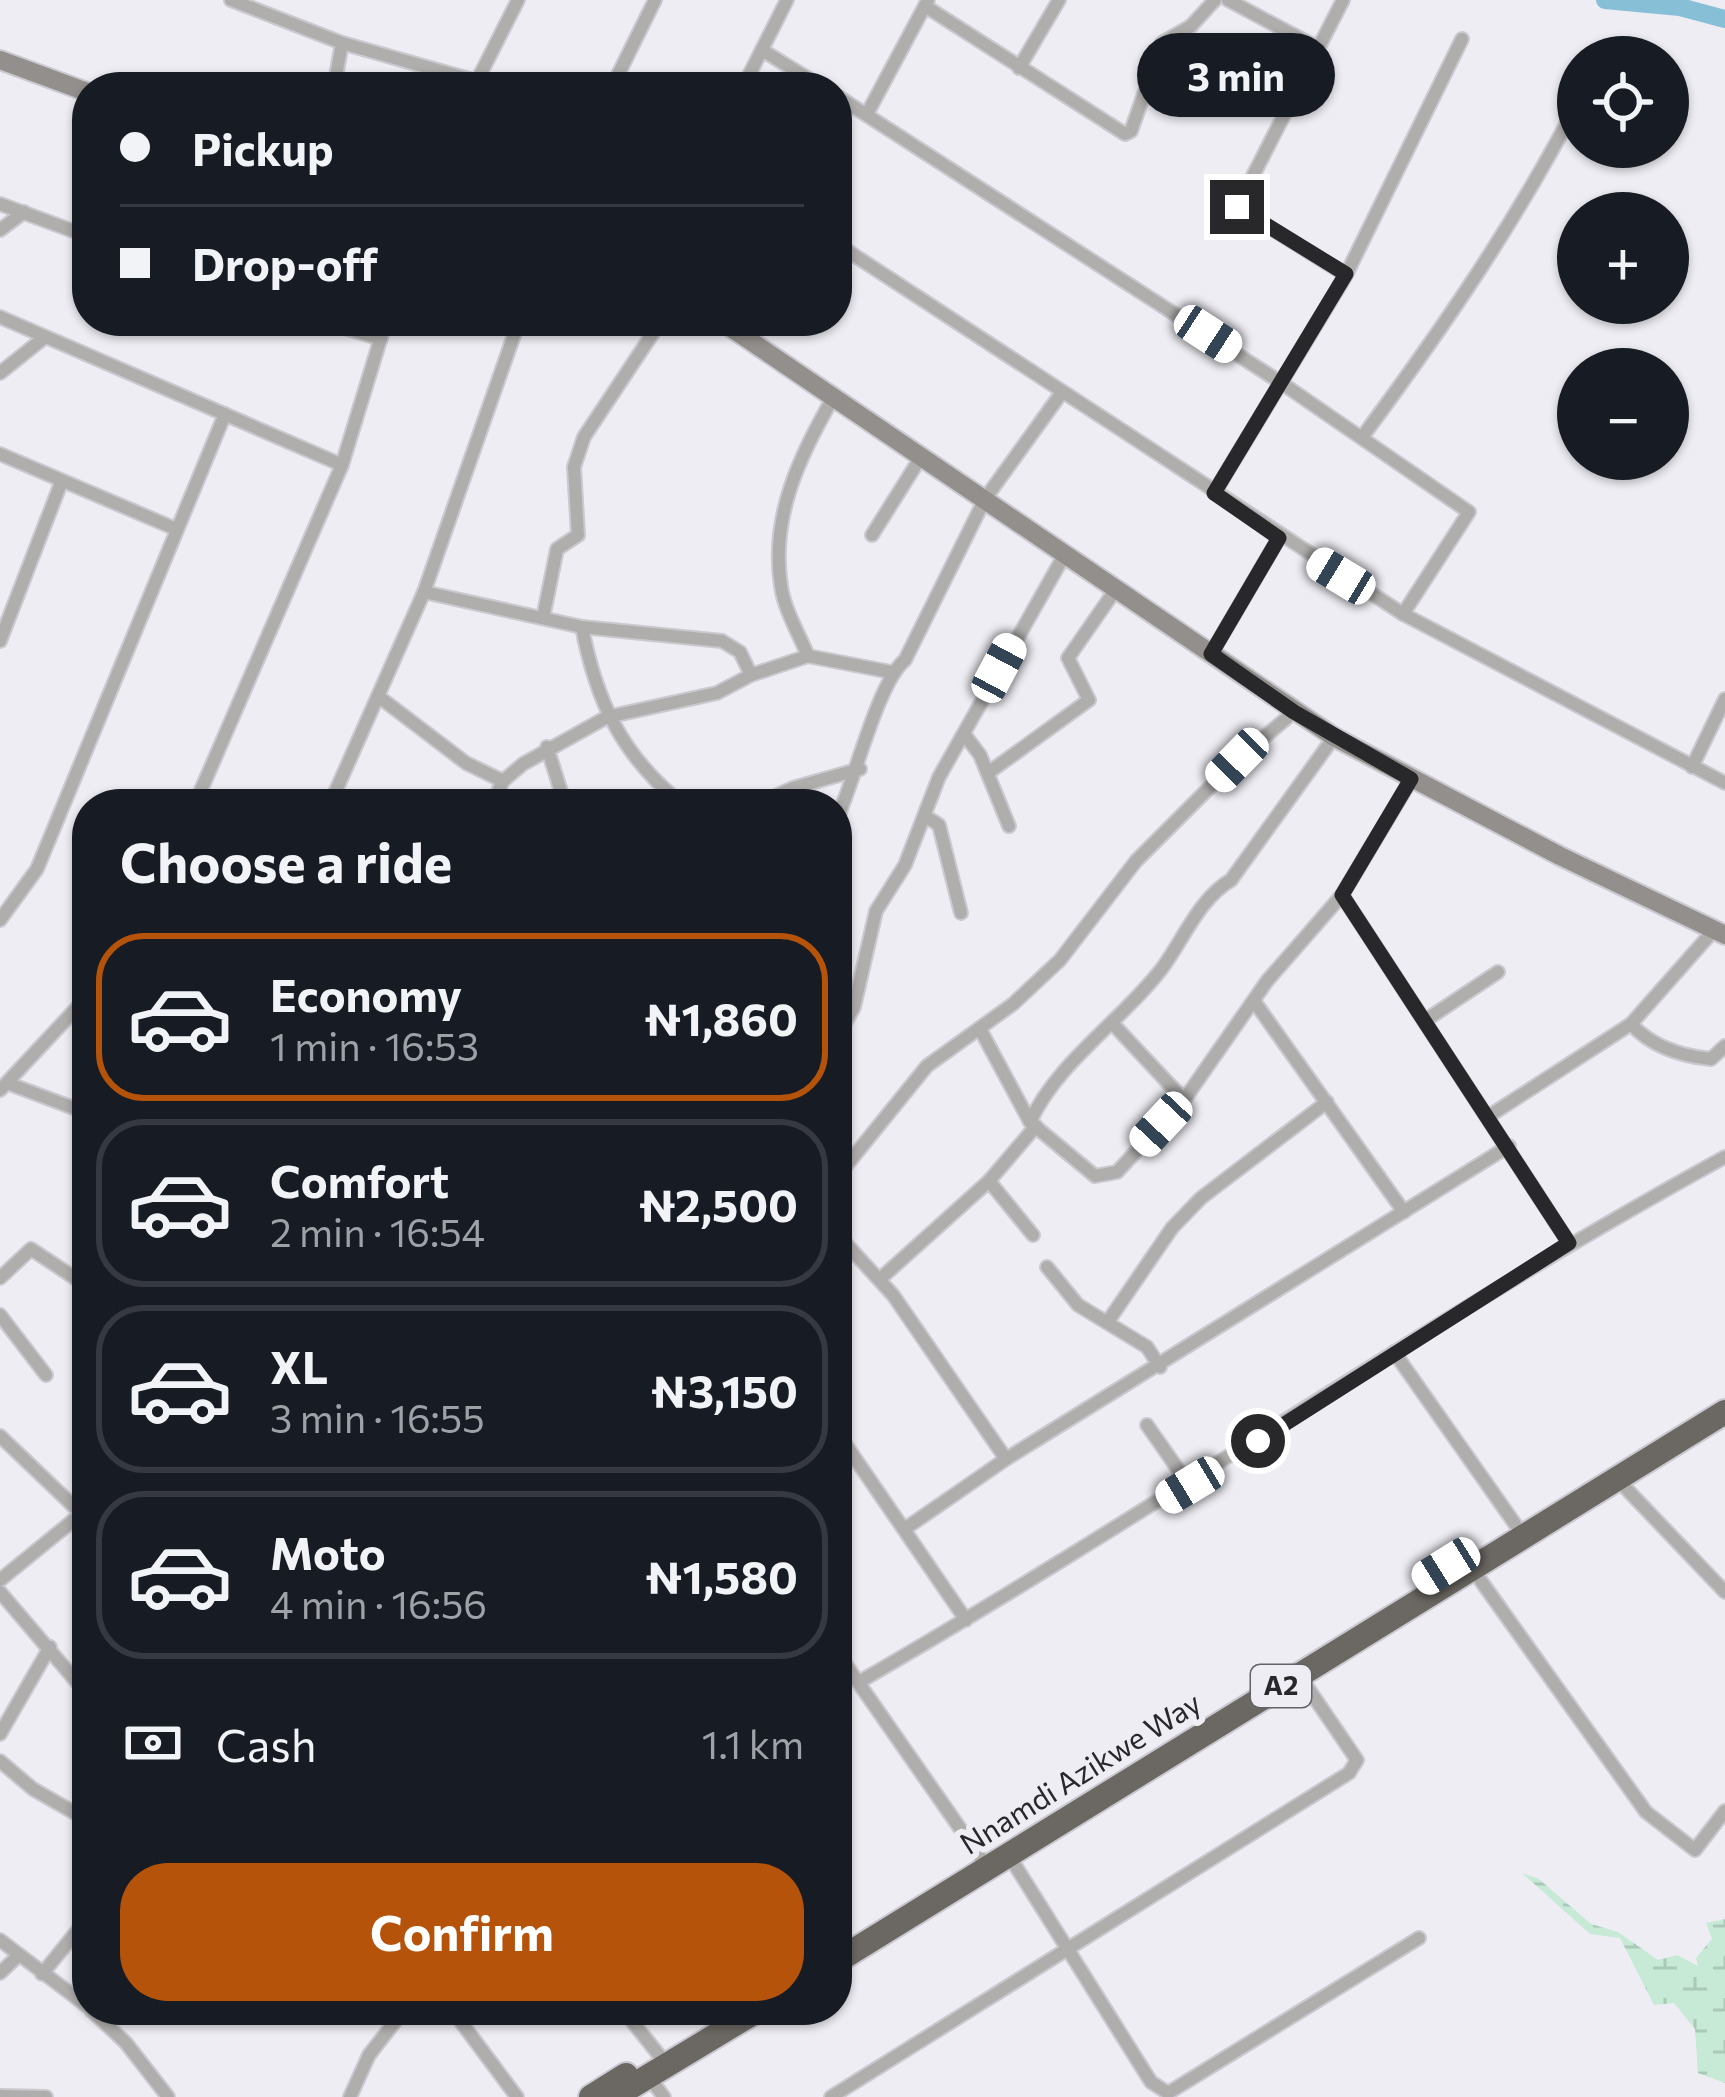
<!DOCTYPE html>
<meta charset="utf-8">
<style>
body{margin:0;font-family:Commissioner,sans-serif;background:#242831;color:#f1f3f6;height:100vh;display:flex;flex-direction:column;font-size:45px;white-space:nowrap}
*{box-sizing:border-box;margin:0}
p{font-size:39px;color:#9ea1a6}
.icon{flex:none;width:66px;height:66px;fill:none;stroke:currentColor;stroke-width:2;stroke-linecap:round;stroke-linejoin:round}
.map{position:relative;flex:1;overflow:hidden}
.details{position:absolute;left:72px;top:789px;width:780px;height:1236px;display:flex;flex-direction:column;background:#171b24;border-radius:48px;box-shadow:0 3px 9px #0004}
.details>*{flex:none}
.hud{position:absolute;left:72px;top:72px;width:780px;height:264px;border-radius:48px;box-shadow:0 3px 9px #0004;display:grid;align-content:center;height:264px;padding:0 48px;background:#171b24}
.tools{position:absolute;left:1557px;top:36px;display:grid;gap:24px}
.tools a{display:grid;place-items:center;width:132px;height:132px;border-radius:50%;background:#171b24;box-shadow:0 3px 9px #0004;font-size:60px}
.end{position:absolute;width:54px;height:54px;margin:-27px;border:15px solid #28272a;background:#fff;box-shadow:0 0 0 6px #fff}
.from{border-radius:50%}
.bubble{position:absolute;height:84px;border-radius:42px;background:#171b24;box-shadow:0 3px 9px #0004;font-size:39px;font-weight:700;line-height:84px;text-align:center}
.car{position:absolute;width:36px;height:72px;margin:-36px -18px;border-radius:15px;box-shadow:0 0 9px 3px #0007;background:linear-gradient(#fff 24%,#345 0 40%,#fff 0 76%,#345 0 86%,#fff 0)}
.hud b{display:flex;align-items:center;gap:42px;height:114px;font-size:45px}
.hud b+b{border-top:3px solid #363941}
.hud i{width:30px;height:30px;background:#f1f3f6}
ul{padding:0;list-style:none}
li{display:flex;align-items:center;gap:36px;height:168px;margin:0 24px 18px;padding:0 24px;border:6px solid #363941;border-radius:48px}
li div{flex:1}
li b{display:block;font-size:45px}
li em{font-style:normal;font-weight:700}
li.selected{border-color:#b45309}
li>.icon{width:108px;height:108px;stroke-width:1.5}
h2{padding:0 48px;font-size:54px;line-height:144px}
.pay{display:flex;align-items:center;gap:30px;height:132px;padding:0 48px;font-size:45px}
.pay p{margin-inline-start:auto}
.cta{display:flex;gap:24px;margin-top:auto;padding:24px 48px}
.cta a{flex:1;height:138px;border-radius:48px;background:#b45309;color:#fff;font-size:48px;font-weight:700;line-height:138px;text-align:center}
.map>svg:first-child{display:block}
.wetland{fill:url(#wetland-marsh)}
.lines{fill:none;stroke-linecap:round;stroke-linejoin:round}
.river{stroke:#87bfd7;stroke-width:18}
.street-casing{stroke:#cac9cf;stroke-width:16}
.secondary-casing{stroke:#cac9cf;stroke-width:22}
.highway-casing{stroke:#cac9cf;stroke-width:28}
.street{stroke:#b0aeac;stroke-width:12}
.secondary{stroke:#928f8c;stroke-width:18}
.highway{stroke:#6b6762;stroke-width:24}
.route{stroke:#28272a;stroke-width:15}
.labels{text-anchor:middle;stroke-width:12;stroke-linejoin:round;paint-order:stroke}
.shield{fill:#ededf3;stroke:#636266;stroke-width:3}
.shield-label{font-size:27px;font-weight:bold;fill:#28272a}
.street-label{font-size:30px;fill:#28272a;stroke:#ededf3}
</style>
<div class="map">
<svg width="1725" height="2097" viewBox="0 0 1725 2097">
<defs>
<pattern id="wetland-marsh" width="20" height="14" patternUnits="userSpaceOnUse" patternTransform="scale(3)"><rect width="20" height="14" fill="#c7ead6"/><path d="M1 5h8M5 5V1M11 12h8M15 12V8" fill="none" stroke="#abc9b8"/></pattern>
</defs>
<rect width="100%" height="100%" fill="#ededf3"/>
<path class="wetland" d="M 1522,1873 L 1539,1879 L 1591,1924 L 1618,1932 L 1658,1960 L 1677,1955 L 1698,1966 L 1696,1958 L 1712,1939 L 1706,1923 L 1725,1919 L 1725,2083 L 1698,2073 L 1695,2029 L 1674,2003 L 1654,2005 L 1620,1938 L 1590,1934 Z"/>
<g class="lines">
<path class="river" d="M 1605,0 L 1680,7 L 1725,19"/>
<g class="street-casing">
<g id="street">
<path d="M 231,0 L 342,43 L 497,87"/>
<path d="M 1228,0 L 1318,48"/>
<path d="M 1343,0 L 1237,207 L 1346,275"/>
<path d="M 925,6 L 1125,134 L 1131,131 L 1162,43 L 1191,26 L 1215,0"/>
<path d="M 762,50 L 822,87"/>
<path d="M 1019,68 L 1059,0"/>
<path d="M 477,81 L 518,0"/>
<path d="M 334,87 L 342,43"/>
<path d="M 612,87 L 655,0"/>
<path d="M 743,87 L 787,0"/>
<path d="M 837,96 L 1283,384 L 1469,512 L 1403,614"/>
<path d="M 867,114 L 928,0"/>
<path d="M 0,204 L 87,236"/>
<path d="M 0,230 L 24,212"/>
<path d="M 837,244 L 1403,614 L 1725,783"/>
<path d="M 0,317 L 342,465"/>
<path d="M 323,321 L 381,339"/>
<path d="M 0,373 L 45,337"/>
<path d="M 1363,436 C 1443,328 1516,222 1578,102"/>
<path d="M 0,454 L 176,529"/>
<path d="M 1214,493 L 1346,275 L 1462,39"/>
<path d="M 872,535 L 921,457"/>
<path d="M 424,592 L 582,627 L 722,641 L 740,652 L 751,675"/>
<path d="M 543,618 L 557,549 L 578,535 L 574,467 L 584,437 L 661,321"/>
<path d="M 582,627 C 596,701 622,756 682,804"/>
<path d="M 0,641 L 61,483"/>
<path d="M 1211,654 L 1279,538"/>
<path d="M 808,656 C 799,634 784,609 781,586 C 770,517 800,455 833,398"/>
<path d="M 378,696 L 466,763 L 503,781"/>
<path d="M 964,734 L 980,755 L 1009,826"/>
<path d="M 547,747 L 565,804"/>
<path d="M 1692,767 L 1725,699"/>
<path d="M 988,773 L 1089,700 L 1068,658 L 1116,589"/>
<path d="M 195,804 L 342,465 L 386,321"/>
<path d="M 330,804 L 424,592 L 519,321"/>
<path d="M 492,804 L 503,781 L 523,764 L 607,717 L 717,693 L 751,675 L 808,656 L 891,672"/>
<path d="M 758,804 L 793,788 L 860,769"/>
<path d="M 925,816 L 939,825 L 961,913"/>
<path d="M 837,819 C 855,779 878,682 905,660 L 985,499 L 1060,395"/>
<path d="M 1342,895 L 1569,1243"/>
<path d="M 0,920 L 37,869 L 225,414"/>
<path d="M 1254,1001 L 1404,1212"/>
<path d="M 1426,1020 L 1498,972"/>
<path d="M 1113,1024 L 1184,1100"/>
<path d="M 1631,1024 C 1652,1047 1680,1056 1711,1059 L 1725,1046"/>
<path d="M 980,1029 L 1030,1122 L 1095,1176 L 1117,1172 L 1184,1100 L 1267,981 L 1342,895 L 1411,780"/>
<path d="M 837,1037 L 854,1007 L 876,911 L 905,865 L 939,777 L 1065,554"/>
<path d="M 7,1083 L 87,1113"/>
<path d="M 0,1090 L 87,997"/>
<path d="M 1489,1116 L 1631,1024 L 1714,930"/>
<path d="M 1030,1122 C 1057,1062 1124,1019 1163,967 C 1184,938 1200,898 1231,880 L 1334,737"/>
<path d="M 837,1177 L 927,1066 L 1013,1004 L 1060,960 L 1136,861 L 1237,760 L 1294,712"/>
<path d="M 989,1181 L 1033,1235"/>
<path d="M 837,1234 L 893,1295 L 1006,1459"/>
<path d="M 1047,1267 L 1078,1305 L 1147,1347 L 1160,1367"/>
<path d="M 0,1278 L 31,1249 L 87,1286"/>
<path d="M 880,1279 L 989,1181 L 1036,1126"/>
<path d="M 0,1315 L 46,1375"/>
<path d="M 1109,1320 L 1172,1228 L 1201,1198 L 1327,1102"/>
<path d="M 1394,1352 L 1515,1524"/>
<path d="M 1147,1425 L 1189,1485"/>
<path d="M 837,1432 L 966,1620"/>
<path d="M 0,1436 L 87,1519"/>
<path d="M 1618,1480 L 1725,1592"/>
<path d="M 906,1528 L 1006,1459 L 1509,1146"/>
<path d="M 1471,1567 L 1646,1812 L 1695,1850 L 1725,1811"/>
<path d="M 0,1580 L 86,1510"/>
<path d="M 0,1592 L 87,1694"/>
<path d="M 837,1652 L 980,1857"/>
<path d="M 859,1682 C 1152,1513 1429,1319 1725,1157"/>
<path d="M 0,1734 L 50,1647"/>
<path d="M 0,1761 L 33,1789 L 87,1820"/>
<path d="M 1008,1854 L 1151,2082 L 1168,2093 L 1419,1938"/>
<path d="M 0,1940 L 87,2006"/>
<path d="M 0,1973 L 18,1956"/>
<path d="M 42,1974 L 87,1919"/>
<path d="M 91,2010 L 126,2043 L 168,2097"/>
<path d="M 452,2010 L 517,2097"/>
<path d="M 623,2010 L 659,2055"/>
<path d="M 649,2077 L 664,2097"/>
<path d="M 0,2096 L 46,2097"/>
<path d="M 350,2097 L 369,2055 L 404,2010"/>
<path d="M 831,2097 L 1349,1773 L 1357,1760 L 1299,1675"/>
</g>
</g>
<g class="secondary-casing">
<g id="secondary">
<path d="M 0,60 L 87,92"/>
<path d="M 721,321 L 1334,737 L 1560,856 L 1725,935"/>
</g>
</g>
<g class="highway-casing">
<g id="highway">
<path d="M 837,1961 L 1725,1412"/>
<path d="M 591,2097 L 626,2075"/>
<path d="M 614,2097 L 758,2010"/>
</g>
</g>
<use href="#street" class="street"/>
<use href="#secondary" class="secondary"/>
<use href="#highway" class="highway"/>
</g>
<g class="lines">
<path class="route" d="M 1237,207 L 1346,274 L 1214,493 L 1279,538 L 1211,654 L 1294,712 L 1411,779 L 1342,895 L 1569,1243 L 1258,1441"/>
</g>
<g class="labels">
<rect class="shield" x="1251" y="1665" width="60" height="42" rx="9"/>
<g class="shield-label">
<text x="1281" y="1695">A2</text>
</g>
<g class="street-label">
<text transform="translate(1081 1774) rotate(-32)" y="10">Nnamdi Azikwe Way</text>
</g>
</g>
</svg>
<div class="tools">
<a><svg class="icon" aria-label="locate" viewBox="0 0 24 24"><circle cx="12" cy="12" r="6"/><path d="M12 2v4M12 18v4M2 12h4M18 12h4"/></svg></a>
<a>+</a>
<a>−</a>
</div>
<i class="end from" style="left:1258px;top:1441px"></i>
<i class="end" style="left:1237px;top:207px"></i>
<div class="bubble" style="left:1137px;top:33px;width:198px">3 min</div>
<i class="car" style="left:1208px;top:334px;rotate:123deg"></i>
<i class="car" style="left:1341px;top:576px;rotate:301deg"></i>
<i class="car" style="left:999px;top:668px;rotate:28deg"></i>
<i class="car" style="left:1237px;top:760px;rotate:224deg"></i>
<i class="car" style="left:1161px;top:1124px;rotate:223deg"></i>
<i class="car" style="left:1190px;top:1485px;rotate:239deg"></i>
<i class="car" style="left:1446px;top:1566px;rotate:238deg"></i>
<div class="hud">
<b><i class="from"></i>Pickup</b>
<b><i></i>Drop-off</b>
</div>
<section class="details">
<h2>Choose a ride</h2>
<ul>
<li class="selected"><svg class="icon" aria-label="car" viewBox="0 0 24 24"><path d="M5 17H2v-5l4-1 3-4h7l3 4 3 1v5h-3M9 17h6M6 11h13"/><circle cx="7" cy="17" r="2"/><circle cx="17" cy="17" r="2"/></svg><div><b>Economy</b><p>1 min · 16:53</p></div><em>₦1,860</em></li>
<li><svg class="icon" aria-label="car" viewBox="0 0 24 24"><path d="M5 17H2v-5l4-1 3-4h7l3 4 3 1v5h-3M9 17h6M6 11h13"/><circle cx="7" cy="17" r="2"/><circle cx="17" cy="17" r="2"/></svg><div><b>Comfort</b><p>2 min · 16:54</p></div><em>₦2,500</em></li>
<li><svg class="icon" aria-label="car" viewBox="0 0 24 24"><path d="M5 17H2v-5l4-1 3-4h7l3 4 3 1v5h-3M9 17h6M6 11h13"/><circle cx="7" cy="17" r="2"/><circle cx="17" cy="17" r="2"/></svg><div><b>XL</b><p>3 min · 16:55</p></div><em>₦3,150</em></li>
<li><svg class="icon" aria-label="car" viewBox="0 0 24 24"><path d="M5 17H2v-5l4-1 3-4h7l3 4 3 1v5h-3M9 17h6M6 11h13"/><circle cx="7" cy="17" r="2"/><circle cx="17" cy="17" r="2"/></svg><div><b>Moto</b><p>4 min · 16:56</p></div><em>₦1,580</em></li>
</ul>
<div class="pay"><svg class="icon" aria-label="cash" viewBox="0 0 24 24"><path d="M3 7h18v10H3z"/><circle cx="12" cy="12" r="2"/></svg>Cash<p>1.1 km</p></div>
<div class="cta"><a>Confirm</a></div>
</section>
</div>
